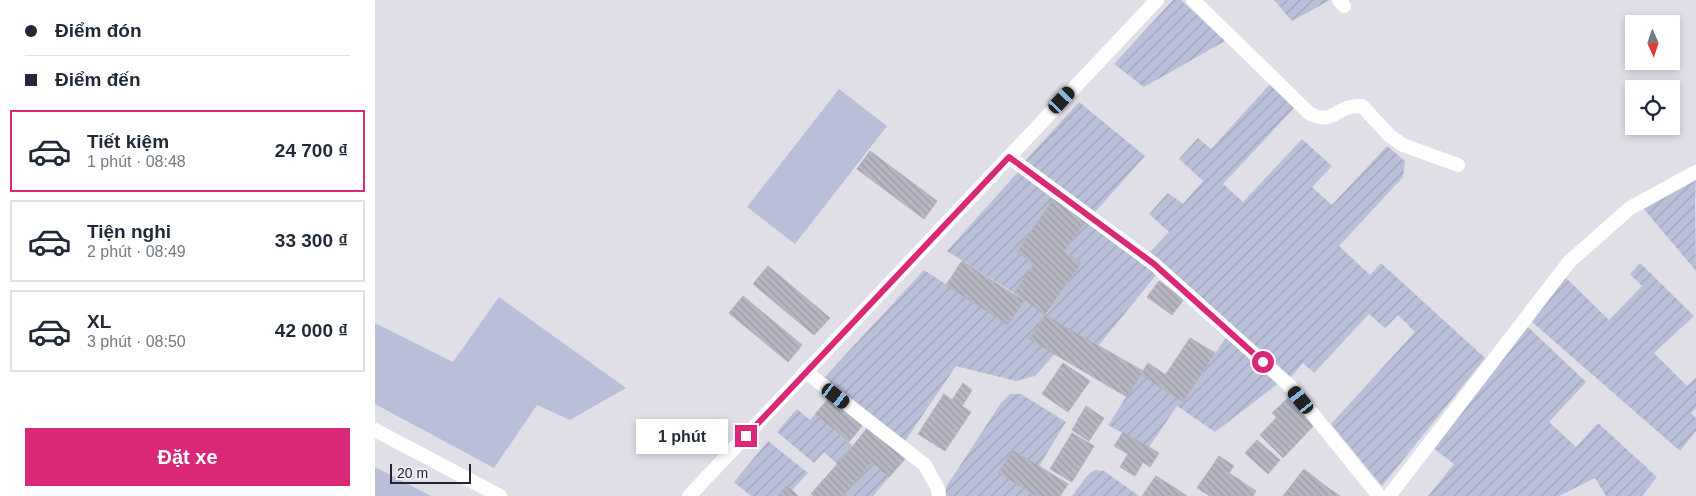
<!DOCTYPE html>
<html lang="vi">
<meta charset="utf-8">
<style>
body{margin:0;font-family:Helvetica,sans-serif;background:#f2f2f3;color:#1f2937;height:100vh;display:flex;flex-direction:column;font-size:19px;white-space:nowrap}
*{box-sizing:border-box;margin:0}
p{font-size:16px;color:#747a83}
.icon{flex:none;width:28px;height:28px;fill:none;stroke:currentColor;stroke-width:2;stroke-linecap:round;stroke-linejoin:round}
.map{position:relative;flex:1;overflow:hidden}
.details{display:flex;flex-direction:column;background:#fff;width:375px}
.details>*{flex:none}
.hud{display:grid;align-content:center;height:110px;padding:0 25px;background:#fff}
.needle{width:32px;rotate:177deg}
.tools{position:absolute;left:1250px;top:15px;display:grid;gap:10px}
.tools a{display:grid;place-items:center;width:55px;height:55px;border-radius:0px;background:#fff;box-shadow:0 2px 8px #0003;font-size:25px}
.scale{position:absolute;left:15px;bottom:12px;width:81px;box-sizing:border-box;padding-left:5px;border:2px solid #272137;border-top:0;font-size:14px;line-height:18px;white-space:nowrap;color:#272137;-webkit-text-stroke:4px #efeef6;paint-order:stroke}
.end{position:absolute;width:22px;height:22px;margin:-11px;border:6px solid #db2777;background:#fff;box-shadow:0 0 0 2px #fff}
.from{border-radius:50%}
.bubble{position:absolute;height:35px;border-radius:0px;background:#fff;box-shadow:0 2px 8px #0003;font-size:16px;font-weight:600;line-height:35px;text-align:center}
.car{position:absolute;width:15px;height:30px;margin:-15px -8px;border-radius:6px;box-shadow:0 0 4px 1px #0007;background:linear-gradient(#222 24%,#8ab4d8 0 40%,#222 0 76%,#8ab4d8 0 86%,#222 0)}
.hud b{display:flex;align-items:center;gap:18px;height:48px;font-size:19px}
.hud b+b{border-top:1px solid #e0e1e3}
.hud i{width:12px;height:12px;background:#1f2937}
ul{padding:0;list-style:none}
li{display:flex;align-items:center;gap:15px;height:82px;margin:0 10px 8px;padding:0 15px;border:2px solid #e0e1e3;border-radius:0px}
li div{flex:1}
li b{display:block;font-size:19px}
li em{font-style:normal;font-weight:600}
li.selected{border-color:#db2777}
li>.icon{width:45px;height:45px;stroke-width:1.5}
.cta{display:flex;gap:10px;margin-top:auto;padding:10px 25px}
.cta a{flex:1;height:58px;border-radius:0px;background:#db2777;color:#fff;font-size:20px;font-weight:600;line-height:58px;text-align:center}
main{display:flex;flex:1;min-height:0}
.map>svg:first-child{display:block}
.green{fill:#b9bfd8}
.garden{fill:url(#garden-furrows)}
.building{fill:url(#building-back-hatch);stroke:#b4b2c1}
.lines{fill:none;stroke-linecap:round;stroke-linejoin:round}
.service{stroke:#fff;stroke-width:14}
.minor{stroke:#fff;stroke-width:14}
.route{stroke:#db2777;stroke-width:6}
</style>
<main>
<section class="details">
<div class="hud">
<b><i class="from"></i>Điểm đón</b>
<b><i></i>Điểm đến</b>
</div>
<ul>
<li class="selected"><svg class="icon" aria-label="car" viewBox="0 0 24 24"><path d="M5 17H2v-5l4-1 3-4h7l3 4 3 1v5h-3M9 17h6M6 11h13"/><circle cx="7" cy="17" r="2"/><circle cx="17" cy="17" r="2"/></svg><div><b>Tiết kiệm</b><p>1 phút · 08:48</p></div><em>24 700 ₫</em></li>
<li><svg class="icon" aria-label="car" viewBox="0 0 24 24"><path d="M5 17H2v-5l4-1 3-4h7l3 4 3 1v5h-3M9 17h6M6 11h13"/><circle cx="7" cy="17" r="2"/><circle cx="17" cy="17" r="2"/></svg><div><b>Tiện nghi</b><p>2 phút · 08:49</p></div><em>33 300 ₫</em></li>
<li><svg class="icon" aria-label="car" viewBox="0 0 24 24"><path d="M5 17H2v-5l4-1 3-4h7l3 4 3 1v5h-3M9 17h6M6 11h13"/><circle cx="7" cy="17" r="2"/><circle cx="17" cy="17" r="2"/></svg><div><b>XL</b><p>3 phút · 08:50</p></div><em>42 000 ₫</em></li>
</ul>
<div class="cta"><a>Đặt xe</a></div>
</section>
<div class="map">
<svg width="1321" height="496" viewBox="0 0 1321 496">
<defs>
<pattern id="garden-furrows" width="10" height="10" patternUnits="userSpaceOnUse" patternTransform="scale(1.25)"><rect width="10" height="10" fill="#b9bfd8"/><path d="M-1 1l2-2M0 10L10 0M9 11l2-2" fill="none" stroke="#9fa4ba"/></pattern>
<pattern id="building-back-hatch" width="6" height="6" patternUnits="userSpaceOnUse" patternTransform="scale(1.25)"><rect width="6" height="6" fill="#b6b5c2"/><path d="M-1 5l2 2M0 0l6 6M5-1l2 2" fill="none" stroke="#9c9ba7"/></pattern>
</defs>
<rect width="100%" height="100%" fill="#e0dfe8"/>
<g class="green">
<path d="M 464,89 L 512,126 L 420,244 L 372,207 Z"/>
<path d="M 124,297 L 251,388 L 195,420 L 162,405 L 119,468 L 0,404 L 0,323 L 78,362 Z"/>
<path d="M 0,467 L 56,496 L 0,496 Z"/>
</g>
<g class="garden">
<path d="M 798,0 L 806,0 L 850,41 L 769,87 L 739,64 Z"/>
<path d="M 899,0 L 955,0 L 917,21 Z"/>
<path d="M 896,83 L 921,106 L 848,184 L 868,202 L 927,139 L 957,166 L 937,187 L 957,205 L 1012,146 L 1030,161 L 1028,177 L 964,246 L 995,275 L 1006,263 L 1110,358 L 1007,486 L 956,424 L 1040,332 L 1023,315 L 1010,328 L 994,314 L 939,373 L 928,363 L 914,379 L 773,254 L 794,232 L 774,214 L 793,193 L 808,204 L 828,181 L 804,159 L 823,138 L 836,149 Z"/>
<path d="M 704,102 L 770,156 L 720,212 L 650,161 Z"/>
<path d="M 643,172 L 678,199 L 642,252 L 659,264 L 639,293 L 572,251 Z"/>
<path d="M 1321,179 L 1320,202 L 1321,271 L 1269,209 Z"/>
<path d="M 711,221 L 782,274 L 724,345 L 670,315 L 655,339 L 680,354 L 660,376 L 641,381 L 581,366 L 530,441 L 448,379 L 549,270 L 633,325 L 649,301 L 671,315 L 706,263 L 689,252 Z"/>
<path d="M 1265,263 L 1319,316 L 1279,353 L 1312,386 L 1321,378 L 1321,408 L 1316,413 L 1321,418 L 1321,431 L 1305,451 L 1156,321 L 1190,277 L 1234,320 L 1267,286 L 1255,274 Z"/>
<path d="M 1152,326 L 1211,382 L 1174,422 L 1201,447 L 1223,423 L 1282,477 L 1267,496 L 1231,496 L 1220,478 L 1184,496 L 1053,496 L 1079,464 L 1057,447 Z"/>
<path d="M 853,334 L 905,382 L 840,432 L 802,406 L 774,447 L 733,425 L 766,374 L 808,402 Z"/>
<path d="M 635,394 L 646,394 L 691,422 L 664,466 L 638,450 L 623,473 L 661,496 L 571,496 L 571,487 L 626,403 Z"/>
<path d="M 422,409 L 435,420 L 440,414 L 478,446 L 462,464 L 449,452 L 439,463 L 402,432 Z"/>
<path d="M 393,441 L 433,473 L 417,490 L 411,486 L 403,496 L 376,496 L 359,482 Z"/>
<path d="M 497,462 L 514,477 L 498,496 L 471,496 L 469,495 Z"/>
<path d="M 719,470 L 729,471 L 764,496 L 697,496 L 712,476 Z"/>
</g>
<g class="building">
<path d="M 495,151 L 562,201 L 549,219 L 482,169 Z"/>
<path d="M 678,199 L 711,221 L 689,252 L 706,263 L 670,315 L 639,293 L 659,264 L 642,252 Z"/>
<path d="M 587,261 L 649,301 L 633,325 L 571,285 Z"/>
<path d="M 393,266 L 455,318 L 439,335 L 378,284 Z"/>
<path d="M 784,281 L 809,299 L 797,315 L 772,297 Z"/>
<path d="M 368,296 L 427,345 L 413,362 L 354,313 Z"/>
<path d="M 670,315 L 768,371 L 752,397 L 654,339 Z"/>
<path d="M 815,338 L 840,353 L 808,402 L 783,386 Z"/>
<path d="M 688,363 L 715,381 L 693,412 L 667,394 Z"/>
<path d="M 773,363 L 791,375 L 783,386 L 766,374 Z"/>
<path d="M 588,383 L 597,390 L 587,406 L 596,412 L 570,451 L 543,434 L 569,394 L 577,400 Z"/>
<path d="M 454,398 L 487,426 L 474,442 L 440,414 Z"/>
<path d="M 913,398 L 940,424 L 925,440 L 897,413 Z"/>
<path d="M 711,406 L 729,418 L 714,441 L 697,430 Z"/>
<path d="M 901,418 L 925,440 L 908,458 L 885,435 Z"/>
<path d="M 493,427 L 530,459 L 514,477 L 478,446 Z"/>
<path d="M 748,432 L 784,453 L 775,467 L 768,462 L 760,476 L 745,467 L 753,454 L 739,446 Z"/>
<path d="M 697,433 L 719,446 L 697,482 L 675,469 Z"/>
<path d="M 882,440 L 905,460 L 893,474 L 870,453 Z"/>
<path d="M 478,446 L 497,462 L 469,495 L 450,478 Z"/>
<path d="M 638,450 L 693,484 L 685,496 L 661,496 L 623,473 Z"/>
<path d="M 844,456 L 859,466 L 854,473 L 881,491 L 878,496 L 835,496 L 822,488 Z"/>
<path d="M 929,469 L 949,485 L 940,496 L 908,496 Z"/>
<path d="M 781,476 L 800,488 L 795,496 L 767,496 Z"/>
<path d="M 450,478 L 469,495 L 471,496 L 438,496 L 436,494 Z"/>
<path d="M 949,485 L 965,496 L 940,496 Z"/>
<path d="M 411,486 L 417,490 L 423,496 L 403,496 Z"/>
<path d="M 800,488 L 812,496 L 795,496 Z"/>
</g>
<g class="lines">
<path class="service" d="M 964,0 L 969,6"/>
<g class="minor">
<path d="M 818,0 L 934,113 C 959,127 961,104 987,106 L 1015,136 L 1028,145 L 1083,165"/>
<path d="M 634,157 L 779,264 L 915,386 L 1004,496"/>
<path d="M 431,372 L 550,465 L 563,489 L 564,496"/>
<path d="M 0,430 L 125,496"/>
<path d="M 314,496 L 782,0"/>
<path d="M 1014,496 L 1194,262 L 1255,208 L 1321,172"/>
</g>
</g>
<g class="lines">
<path class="route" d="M 371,436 L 634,157 L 779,264 L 888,362"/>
</g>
</svg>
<div class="tools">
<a><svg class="needle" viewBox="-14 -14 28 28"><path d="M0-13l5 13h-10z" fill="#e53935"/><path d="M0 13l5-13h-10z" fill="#747a83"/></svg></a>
<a><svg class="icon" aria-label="locate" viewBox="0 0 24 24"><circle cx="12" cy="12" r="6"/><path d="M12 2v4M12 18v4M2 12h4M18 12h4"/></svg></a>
</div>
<div class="scale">20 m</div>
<i class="end from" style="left:888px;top:362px"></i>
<i class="end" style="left:371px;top:436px"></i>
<div class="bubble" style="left:261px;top:419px;width:92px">1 phút</div>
<i class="car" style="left:687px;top:100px;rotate:43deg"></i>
<i class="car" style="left:461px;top:396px;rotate:128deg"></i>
<i class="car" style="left:926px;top:400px;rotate:321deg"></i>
</div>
</main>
